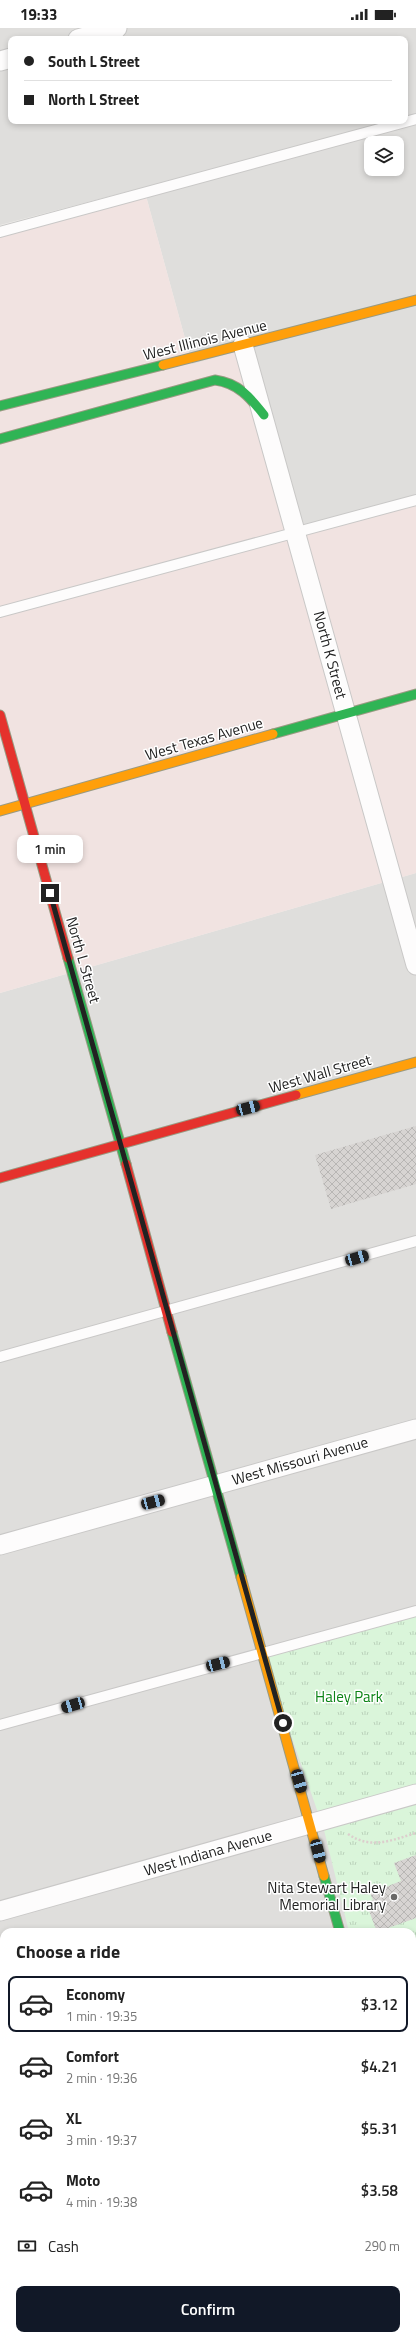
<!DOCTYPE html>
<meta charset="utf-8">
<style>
body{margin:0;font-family:"Titillium Web",sans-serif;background:#f2f2f2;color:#222;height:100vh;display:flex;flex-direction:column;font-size:15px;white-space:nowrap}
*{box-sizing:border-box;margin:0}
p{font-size:13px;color:#767676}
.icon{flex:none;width:22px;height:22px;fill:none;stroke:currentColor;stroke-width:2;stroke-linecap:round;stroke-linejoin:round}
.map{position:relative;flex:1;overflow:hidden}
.drawer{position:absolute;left:0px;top:1900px;width:416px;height:412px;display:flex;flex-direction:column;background:#fff;border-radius:12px 12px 0 0;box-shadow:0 2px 6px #0003}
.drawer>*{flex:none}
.hud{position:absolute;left:8px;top:8px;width:400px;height:88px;border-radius:8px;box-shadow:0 2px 6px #0003;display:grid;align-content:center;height:88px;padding:0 16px;background:#fff}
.controls{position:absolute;left:364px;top:108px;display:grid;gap:8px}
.controls a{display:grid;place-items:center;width:40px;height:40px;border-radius:8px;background:#fff;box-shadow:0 2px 6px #0003;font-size:20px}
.end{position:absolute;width:18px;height:18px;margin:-9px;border:5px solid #222;background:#fff;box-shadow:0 0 0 2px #fff}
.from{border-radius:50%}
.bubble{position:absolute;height:28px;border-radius:8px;background:#fff;box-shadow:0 2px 6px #0003;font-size:13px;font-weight:600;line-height:28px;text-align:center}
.car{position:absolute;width:12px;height:24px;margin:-12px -6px;border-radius:5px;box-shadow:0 0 3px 1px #0007;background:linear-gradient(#222 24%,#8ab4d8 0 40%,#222 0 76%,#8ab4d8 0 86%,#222 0)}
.hud b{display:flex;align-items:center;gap:14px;height:38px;font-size:15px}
.hud b+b{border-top:1px solid #e0e0e0}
.hud i{width:10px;height:10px;background:#222}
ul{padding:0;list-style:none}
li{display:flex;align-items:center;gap:12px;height:56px;margin:0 8px 6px;padding:0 8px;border:2px solid transparent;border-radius:8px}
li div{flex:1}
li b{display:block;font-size:15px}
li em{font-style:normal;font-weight:600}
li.on{border-color:#111827}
li>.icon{width:36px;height:36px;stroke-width:1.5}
h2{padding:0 16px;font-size:18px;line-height:48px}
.pay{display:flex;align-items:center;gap:10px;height:44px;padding:0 16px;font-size:15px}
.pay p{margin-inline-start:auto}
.cta{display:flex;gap:8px;margin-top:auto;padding:8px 16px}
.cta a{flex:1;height:46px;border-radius:8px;background:#111827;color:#fff;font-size:16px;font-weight:600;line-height:46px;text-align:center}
.status{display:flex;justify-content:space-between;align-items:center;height:28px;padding:0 20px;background:#fff;direction:ltr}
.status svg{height:11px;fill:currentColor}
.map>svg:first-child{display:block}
.residential{fill:#dfdedc;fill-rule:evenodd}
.commercial{fill:#f1e3e1}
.park{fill:url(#park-tufts)}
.building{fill:url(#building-cross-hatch)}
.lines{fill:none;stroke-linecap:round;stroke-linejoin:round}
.lane-casing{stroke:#c9c8c7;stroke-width:12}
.street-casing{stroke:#c9c8c7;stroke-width:21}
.fast-casing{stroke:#999a82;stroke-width:11}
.slow-casing{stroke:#999a82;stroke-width:11}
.jam-casing{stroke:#999a82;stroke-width:11}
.path{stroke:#dccecd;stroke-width:2.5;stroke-dasharray:2 2;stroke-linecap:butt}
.lane{stroke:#fdfcfc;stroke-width:10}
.street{stroke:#fdfcfc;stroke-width:19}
.fast{stroke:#30b455;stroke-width:9}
.slow{stroke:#ff9f0a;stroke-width:9}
.jam{stroke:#e5322d;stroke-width:9}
.route{stroke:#222;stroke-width:5}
.poi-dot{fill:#6a6968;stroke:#fff;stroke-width:1.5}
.labels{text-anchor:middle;stroke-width:3;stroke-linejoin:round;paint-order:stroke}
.street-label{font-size:15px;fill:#222;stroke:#fff}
.park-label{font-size:15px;fill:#0c8416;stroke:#fff}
.poi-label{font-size:15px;fill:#222;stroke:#fff;text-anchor:end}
</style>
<div class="status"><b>19:33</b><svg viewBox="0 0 49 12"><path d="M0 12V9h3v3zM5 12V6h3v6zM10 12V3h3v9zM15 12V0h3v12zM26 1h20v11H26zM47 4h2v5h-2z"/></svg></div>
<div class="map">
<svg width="416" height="2312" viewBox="0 0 416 2312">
<defs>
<pattern id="park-tufts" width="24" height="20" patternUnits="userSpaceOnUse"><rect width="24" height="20" fill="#daf5da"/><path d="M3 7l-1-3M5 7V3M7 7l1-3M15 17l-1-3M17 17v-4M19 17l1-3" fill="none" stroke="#bbd2bb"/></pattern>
<pattern id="building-cross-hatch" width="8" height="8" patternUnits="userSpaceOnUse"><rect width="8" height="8" fill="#d7d4d2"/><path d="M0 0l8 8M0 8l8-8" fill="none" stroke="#b8b6b4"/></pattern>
</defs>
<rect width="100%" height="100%" fill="#f0eeeb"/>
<g class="residential">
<path d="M 0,0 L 416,0 L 416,88 L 405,91 L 405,11 L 11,11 L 11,93 L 397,93 L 0,197 Z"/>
<path d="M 416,95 L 416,472 L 296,505 L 192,336 L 146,168 ZM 371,115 L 397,115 L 397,141 L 371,141 Z"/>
<path d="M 416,845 L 416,2312 L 0,2312 L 0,965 ZM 4,1904 L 412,1904 L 412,2308 L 4,2308 Z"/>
</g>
<path class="commercial" d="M 146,168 L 192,336 L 246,321 L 296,505 L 416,472 L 416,845 L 0,965 L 0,207 Z"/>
<path class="park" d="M 416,1579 L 416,2020 L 412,2013 L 412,1904 L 349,1904 L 324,1802 L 262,1624 Z"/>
<g class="building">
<path d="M 416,1098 L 416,1156 L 331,1181 L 315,1127 Z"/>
<path d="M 416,1827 L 416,1890 L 377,1904 L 366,1875 L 373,1872 L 370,1865 L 401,1853 L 394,1835 Z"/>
</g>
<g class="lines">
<g class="lane-casing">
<g id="lane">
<path d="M 0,204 L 416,91"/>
<path d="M 0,584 L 416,472"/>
<path d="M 0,1329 L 416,1213"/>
<path d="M 0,1697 L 416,1583"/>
<path d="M 412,2118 L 416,2116"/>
<path d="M 93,2312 L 100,2308"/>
</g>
</g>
<g class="street-casing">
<g id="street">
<path d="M 78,11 L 117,0"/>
<path d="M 0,33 L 11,30"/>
<path d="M 243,317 L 416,937"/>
<path d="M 0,1517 L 416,1401"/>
<path d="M 0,1883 L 416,1766"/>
<path d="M 0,1930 L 4,1945"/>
<path d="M 412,2034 L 416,2041"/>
<path d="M 0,2162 L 4,2160"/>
<path d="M 177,2308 L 180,2312"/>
</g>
</g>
<g class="fast-casing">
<g id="fast">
<path d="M 0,378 L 163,337"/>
<path d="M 0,411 L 215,352 C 238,355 250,369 264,387"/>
<path d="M 273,706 L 416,666"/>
<path d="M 68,930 L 126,1136"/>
<path d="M 172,1304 L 241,1549"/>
<path d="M 324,1848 L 340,1904"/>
</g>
</g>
<g class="slow-casing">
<g id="slow">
<path d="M 163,337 L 416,272"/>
<path d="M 0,783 L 273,706"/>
<path d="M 296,1067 L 416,1034"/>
<path d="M 241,1549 L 324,1848"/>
</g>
</g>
<g class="jam-casing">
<g id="jam">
<path d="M 0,687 L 68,930"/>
<path d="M 126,1136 L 172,1304"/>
<path d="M 0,1150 L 296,1067"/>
</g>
</g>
<g class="path">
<path d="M 348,1806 C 371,1822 392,1812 416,1805"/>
<path d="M 412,1994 L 416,2001"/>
</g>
<use href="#lane" class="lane"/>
<use href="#street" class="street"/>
<use href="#fast" class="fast"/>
<use href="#slow" class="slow"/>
<use href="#jam" class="jam"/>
</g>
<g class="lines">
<path class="route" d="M 50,865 L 283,1695"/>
</g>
<circle class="poi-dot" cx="394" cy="1869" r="4"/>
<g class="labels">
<g class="street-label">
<text transform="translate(205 312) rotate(-14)" y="5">West Illinois Avenue</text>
<text transform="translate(330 627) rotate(75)" y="5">North K Street</text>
<text transform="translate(204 711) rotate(-16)" y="5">West Texas Avenue</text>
<text transform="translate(83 932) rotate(74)" y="5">North L Street</text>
<text transform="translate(320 1046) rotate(-16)" y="5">West Wall Street</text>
<text transform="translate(300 1433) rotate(-16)" y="5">West Missouri Avenue</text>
<text transform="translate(208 1825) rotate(-16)" y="5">West Indiana Avenue</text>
</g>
<g class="park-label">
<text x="349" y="1674">Haley Park</text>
</g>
<g class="poi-label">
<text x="386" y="1865">Nita Stewart Haley<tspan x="386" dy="17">Memorial Library</tspan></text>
</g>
</g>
</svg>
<div class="controls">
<a><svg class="icon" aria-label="layers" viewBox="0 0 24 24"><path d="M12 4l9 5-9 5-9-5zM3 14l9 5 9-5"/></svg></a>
</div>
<i class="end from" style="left:283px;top:1695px"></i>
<i class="end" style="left:50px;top:865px"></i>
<div class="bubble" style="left:17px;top:807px;width:66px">1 min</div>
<i class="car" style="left:248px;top:1080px;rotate:75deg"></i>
<i class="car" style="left:357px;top:1230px;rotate:74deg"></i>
<i class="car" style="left:153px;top:1474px;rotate:75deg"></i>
<i class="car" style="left:218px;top:1636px;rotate:75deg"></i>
<i class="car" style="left:73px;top:1677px;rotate:254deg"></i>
<i class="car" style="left:299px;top:1753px;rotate:164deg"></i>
<i class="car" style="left:318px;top:1823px;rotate:165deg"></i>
<div class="hud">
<b><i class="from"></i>South L Street</b>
<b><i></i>North L Street</b>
</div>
<section class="drawer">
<h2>Choose a ride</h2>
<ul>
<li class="on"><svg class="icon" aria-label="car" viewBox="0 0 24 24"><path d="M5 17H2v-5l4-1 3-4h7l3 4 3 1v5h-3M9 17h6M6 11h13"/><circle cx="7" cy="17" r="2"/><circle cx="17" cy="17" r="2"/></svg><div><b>Economy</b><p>1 min · 19:35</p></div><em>$3.12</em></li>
<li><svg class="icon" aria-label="car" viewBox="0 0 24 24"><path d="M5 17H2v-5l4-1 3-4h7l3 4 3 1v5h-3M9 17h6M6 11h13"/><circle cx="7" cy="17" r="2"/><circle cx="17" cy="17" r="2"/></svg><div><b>Comfort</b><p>2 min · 19:36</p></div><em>$4.21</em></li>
<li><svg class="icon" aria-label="car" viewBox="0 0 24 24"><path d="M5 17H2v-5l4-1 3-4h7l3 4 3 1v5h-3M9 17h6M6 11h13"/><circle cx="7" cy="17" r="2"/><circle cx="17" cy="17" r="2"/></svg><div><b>XL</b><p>3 min · 19:37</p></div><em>$5.31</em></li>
<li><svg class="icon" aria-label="car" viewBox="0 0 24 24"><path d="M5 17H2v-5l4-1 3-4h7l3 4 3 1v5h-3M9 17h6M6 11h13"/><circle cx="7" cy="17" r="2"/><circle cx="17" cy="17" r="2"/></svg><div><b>Moto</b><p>4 min · 19:38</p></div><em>$3.58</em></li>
</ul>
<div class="pay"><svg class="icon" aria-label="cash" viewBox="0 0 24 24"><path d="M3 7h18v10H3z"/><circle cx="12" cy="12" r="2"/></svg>Cash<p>290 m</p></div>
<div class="cta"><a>Confirm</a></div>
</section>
</div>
